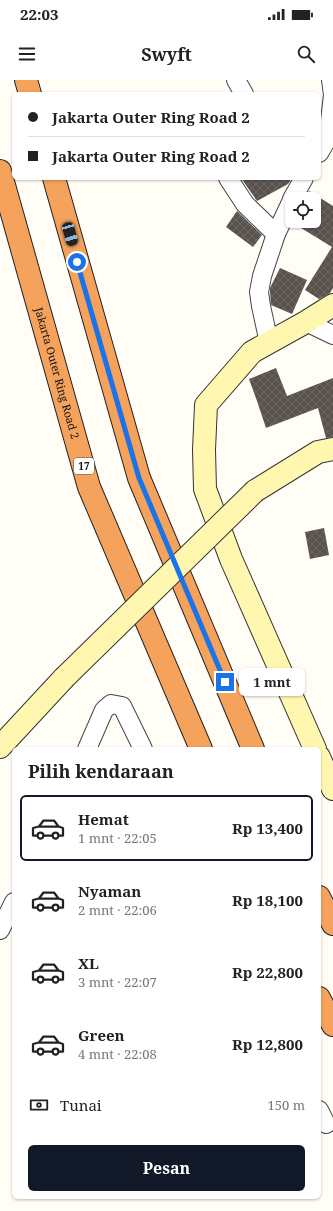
<!DOCTYPE html>
<html lang="id">
<meta charset="utf-8">
<style>
body{margin:0;font-family:"Noto Serif",serif;background:#f2f2f2;color:#222;height:100vh;display:flex;flex-direction:column;font-size:15px;white-space:nowrap}
*{box-sizing:border-box;margin:0}
p{font-size:13px;color:#767676}
.icon{flex:none;width:22px;height:22px;fill:none;stroke:currentColor;stroke-width:2;stroke-linecap:round;stroke-linejoin:round}
.map{position:relative;flex:1;overflow:hidden}
.side{position:absolute;left:12px;top:667px;width:309px;height:452px;display:flex;flex-direction:column;background:#fff;border-radius:6px;box-shadow:0 1px 3px #0004}
.side>*{flex:none}
.banner{position:absolute;left:12px;top:12px;width:309px;height:88px;border-radius:6px;box-shadow:0 1px 3px #0004;display:grid;align-content:center;height:88px;padding:0 16px;background:#fff}
.fabs{position:absolute;left:285px;top:112px;display:grid;gap:8px}
.fabs a{display:grid;place-items:center;width:36px;height:36px;border-radius:6px;background:#fff;box-shadow:0 1px 3px #0004;font-size:20px}
.end{position:absolute;width:18px;height:18px;margin:-9px;border:5px solid #1a73e8;background:#fff;box-shadow:0 0 0 2px #fff}
.from{border-radius:50%}
.bubble{position:absolute;height:28px;border-radius:6px;background:#fff;box-shadow:0 1px 3px #0004;font-size:13px;font-weight:700;line-height:28px;text-align:center}
.car{position:absolute;width:12px;height:24px;margin:-12px -6px;border-radius:5px;box-shadow:0 0 3px 1px #0007;background:linear-gradient(#222 24%,#8ab4d8 0 40%,#222 0 76%,#8ab4d8 0 86%,#222 0)}
.banner b{display:flex;align-items:center;gap:14px;height:38px;font-size:15px}
.banner b+b{border-top:1px solid #e0e0e0}
.banner i{width:10px;height:10px;background:#222}
ul{padding:0;list-style:none}
li{display:flex;align-items:center;gap:12px;height:66px;margin:0 8px 6px;padding:0 8px;border:2px solid transparent;border-radius:6px}
li div{flex:1}
li b{display:block;font-size:15px}
li em{font-style:normal;font-weight:700}
li.selected{border-color:#111827}
li>.icon{width:36px;height:36px;stroke-width:1.5}
h2{padding:0 16px;font-size:18px;line-height:48px}
.pay{display:flex;align-items:center;gap:10px;height:44px;padding:0 16px;font-size:15px}
.pay p{margin-inline-start:auto}
.primary-button{display:flex;gap:8px;margin-top:auto;padding:8px 16px}
.primary-button a{flex:1;height:46px;border-radius:6px;background:#111827;color:#fff;font-size:16px;font-weight:700;line-height:46px;text-align:center}
.status{display:flex;justify-content:space-between;align-items:center;height:28px;padding:0 20px;background:#fff;direction:ltr}
.status svg{height:11px;fill:currentColor}
header{display:flex;justify-content:space-between;align-items:center;height:52px;padding:0 16px;background:#fff;font-size:18px;font-weight:700}
.map>svg:first-child{display:block}
.building{fill:url(#building-cross-hatch)}
.lines{fill:none;stroke-linecap:round;stroke-linejoin:round}
.street-casing{stroke:#444;stroke-width:20}
.secondary-casing{stroke:#333;stroke-width:24}
.highway-casing{stroke:#222;stroke-width:24}
.street{stroke:#fff;stroke-width:18}
.secondary{stroke:#fff6b0;stroke-width:22}
.highway{stroke:#f5a25d;stroke-width:22}
.secondary-bridge-casing{stroke:#333;stroke-width:24;stroke-linecap:butt}
.secondary-bridge{stroke:#fff6b0;stroke-width:22}
.route{stroke:#1a73e8;stroke-width:5}
.labels{text-anchor:middle;stroke-width:4;stroke-linejoin:round;paint-order:stroke}
.shield{fill:#fff;stroke:#585858;stroke-width:1}
.shield-label{font-size:10px;font-weight:bold;fill:#111}
.street-label{font-size:11px;fill:#111;stroke:#fff}
</style>
<div class="status"><b>22:03</b><svg viewBox="0 0 49 12"><path d="M0 12V9h3v3zM5 12V6h3v6zM10 12V3h3v9zM15 12V0h3v12zM26 1h20v11H26zM47 4h2v5h-2z"/></svg></div>
<header><svg class="icon" aria-label="menu" viewBox="0 0 24 24"><path d="M4 6h16M4 12h16M4 18h16"/></svg>Swyft<svg class="icon" aria-label="search" viewBox="0 0 24 24"><circle cx="10" cy="10" r="6"/><path d="M15 15l6 6"/></svg></header>
<div class="map">
<svg width="333" height="1131" viewBox="0 0 333 1131">
<defs>
<pattern id="building-cross-hatch" width="8" height="8" patternUnits="userSpaceOnUse"><rect width="8" height="8" fill="#5a524d"/><path d="M0 0l8 8M0 8l8-8" fill="none" stroke="#6d6662"/></pattern>
</defs>
<rect width="100%" height="100%" fill="#fffdf5"/>
<g class="building">
<path d="M 241,98 L 292,98 L 288,104 L 257,121 Z"/>
<path d="M 309,111 L 333,126 L 333,208 L 330,213 L 319,219 L 305,210 L 332,167 L 293,143 L 294,141 L 314,141 L 314,119 L 304,119 Z"/>
<path d="M 237,131 L 262,155 L 253,167 L 226,147 Z"/>
<path d="M 280,188 L 307,200 L 292,234 L 271,225 L 270,212 L 270,208 Z"/>
<path d="M 276,288 L 287,316 L 333,298 L 333,357 L 326,358 L 318,328 L 266,348 L 257,321 L 249,299 Z"/>
<path d="M 324,448 L 329,475 L 310,479 L 305,452 Z"/>
</g>
<g class="lines">
<g class="street-casing">
<g id="street">
<path d="M 236,0 L 244,14"/>
<path d="M 319,73 L 328,58 L 333,15 L 331,0"/>
<path d="M 228,98 L 245,124 L 276,154"/>
<path d="M 292,119 L 304,98"/>
<path d="M 306,242 L 333,255"/>
<path d="M 269,263 L 261,226 L 259,212 L 262,196 L 276,154 L 292,120"/>
<path d="M 87,669 L 104,630 L 111,624 L 122,626 L 143,669"/>
<path d="M 0,850 L 14,822"/>
<path d="M 319,1030 L 326,1044"/>
</g>
</g>
<g class="secondary-casing">
<g id="secondary">
<path d="M 255,411 L 318,372 L 333,369"/>
<path d="M 0,667 L 64,598"/>
<path d="M 315,669 L 231,479 L 205,409 L 204,370 L 206,325 L 252,272 L 306,242 L 333,225"/>
<path d="M 319,677 L 333,709"/>
</g>
</g>
<g class="highway-casing">
<g id="highway">
<path d="M 26,0 L 30,14"/>
<path id="s1" d="M 0,91 L 89,407 L 201,669"/>
<path d="M 54,98 L 139,398 L 253,669"/>
<path d="M 319,817 L 333,844"/>
<path d="M 319,918 L 333,945"/>
</g>
</g>
<use href="#street" class="street"/>
<use href="#secondary" class="secondary"/>
<use href="#highway" class="highway"/>
<g class="secondary-bridge-casing">
<path id="secondary-bridge" d="M 64,598 L 255,411"/>
</g>
<use href="#secondary-bridge" class="secondary-bridge"/>
</g>
<g class="lines">
<path class="route" d="M 77,182 L 139,398 L 225,602"/>
</g>
<g class="labels">
<rect class="shield" x="74" y="378" width="20" height="16" rx="3"/>
<g class="shield-label">
<text x="84" y="390">17</text>
</g>
<g class="street-label">
<text dy="4" stroke="none"><textPath href="#s1" startOffset="210">Jakarta Outer Ring Road 2</textPath></text>
</g>
</g>
</svg>
<div class="fabs">
<a><svg class="icon" aria-label="locate" viewBox="0 0 24 24"><circle cx="12" cy="12" r="6"/><path d="M12 2v4M12 18v4M2 12h4M18 12h4"/></svg></a>
</div>
<i class="end from" style="left:77px;top:182px"></i>
<i class="end" style="left:225px;top:602px"></i>
<div class="bubble" style="left:239px;top:588px;width:66px">1 mnt</div>
<i class="car" style="left:70px;top:154px;rotate:164deg"></i>
<div class="banner">
<b><i class="from"></i>Jakarta Outer Ring Road 2</b>
<b><i></i>Jakarta Outer Ring Road 2</b>
</div>
<section class="side">
<h2>Pilih kendaraan</h2>
<ul>
<li class="selected"><svg class="icon" aria-label="car" viewBox="0 0 24 24"><path d="M5 17H2v-5l4-1 3-4h7l3 4 3 1v5h-3M9 17h6M6 11h13"/><circle cx="7" cy="17" r="2"/><circle cx="17" cy="17" r="2"/></svg><div><b>Hemat</b><p>1 mnt · 22:05</p></div><em>Rp 13,400</em></li>
<li><svg class="icon" aria-label="car" viewBox="0 0 24 24"><path d="M5 17H2v-5l4-1 3-4h7l3 4 3 1v5h-3M9 17h6M6 11h13"/><circle cx="7" cy="17" r="2"/><circle cx="17" cy="17" r="2"/></svg><div><b>Nyaman</b><p>2 mnt · 22:06</p></div><em>Rp 18,100</em></li>
<li><svg class="icon" aria-label="car" viewBox="0 0 24 24"><path d="M5 17H2v-5l4-1 3-4h7l3 4 3 1v5h-3M9 17h6M6 11h13"/><circle cx="7" cy="17" r="2"/><circle cx="17" cy="17" r="2"/></svg><div><b>XL</b><p>3 mnt · 22:07</p></div><em>Rp 22,800</em></li>
<li><svg class="icon" aria-label="car" viewBox="0 0 24 24"><path d="M5 17H2v-5l4-1 3-4h7l3 4 3 1v5h-3M9 17h6M6 11h13"/><circle cx="7" cy="17" r="2"/><circle cx="17" cy="17" r="2"/></svg><div><b>Green</b><p>4 mnt · 22:08</p></div><em>Rp 12,800</em></li>
</ul>
<div class="pay"><svg class="icon" aria-label="cash" viewBox="0 0 24 24"><path d="M3 7h18v10H3z"/><circle cx="12" cy="12" r="2"/></svg>Tunai<p>150 m</p></div>
<div class="primary-button"><a>Pesan</a></div>
</section>
</div>
